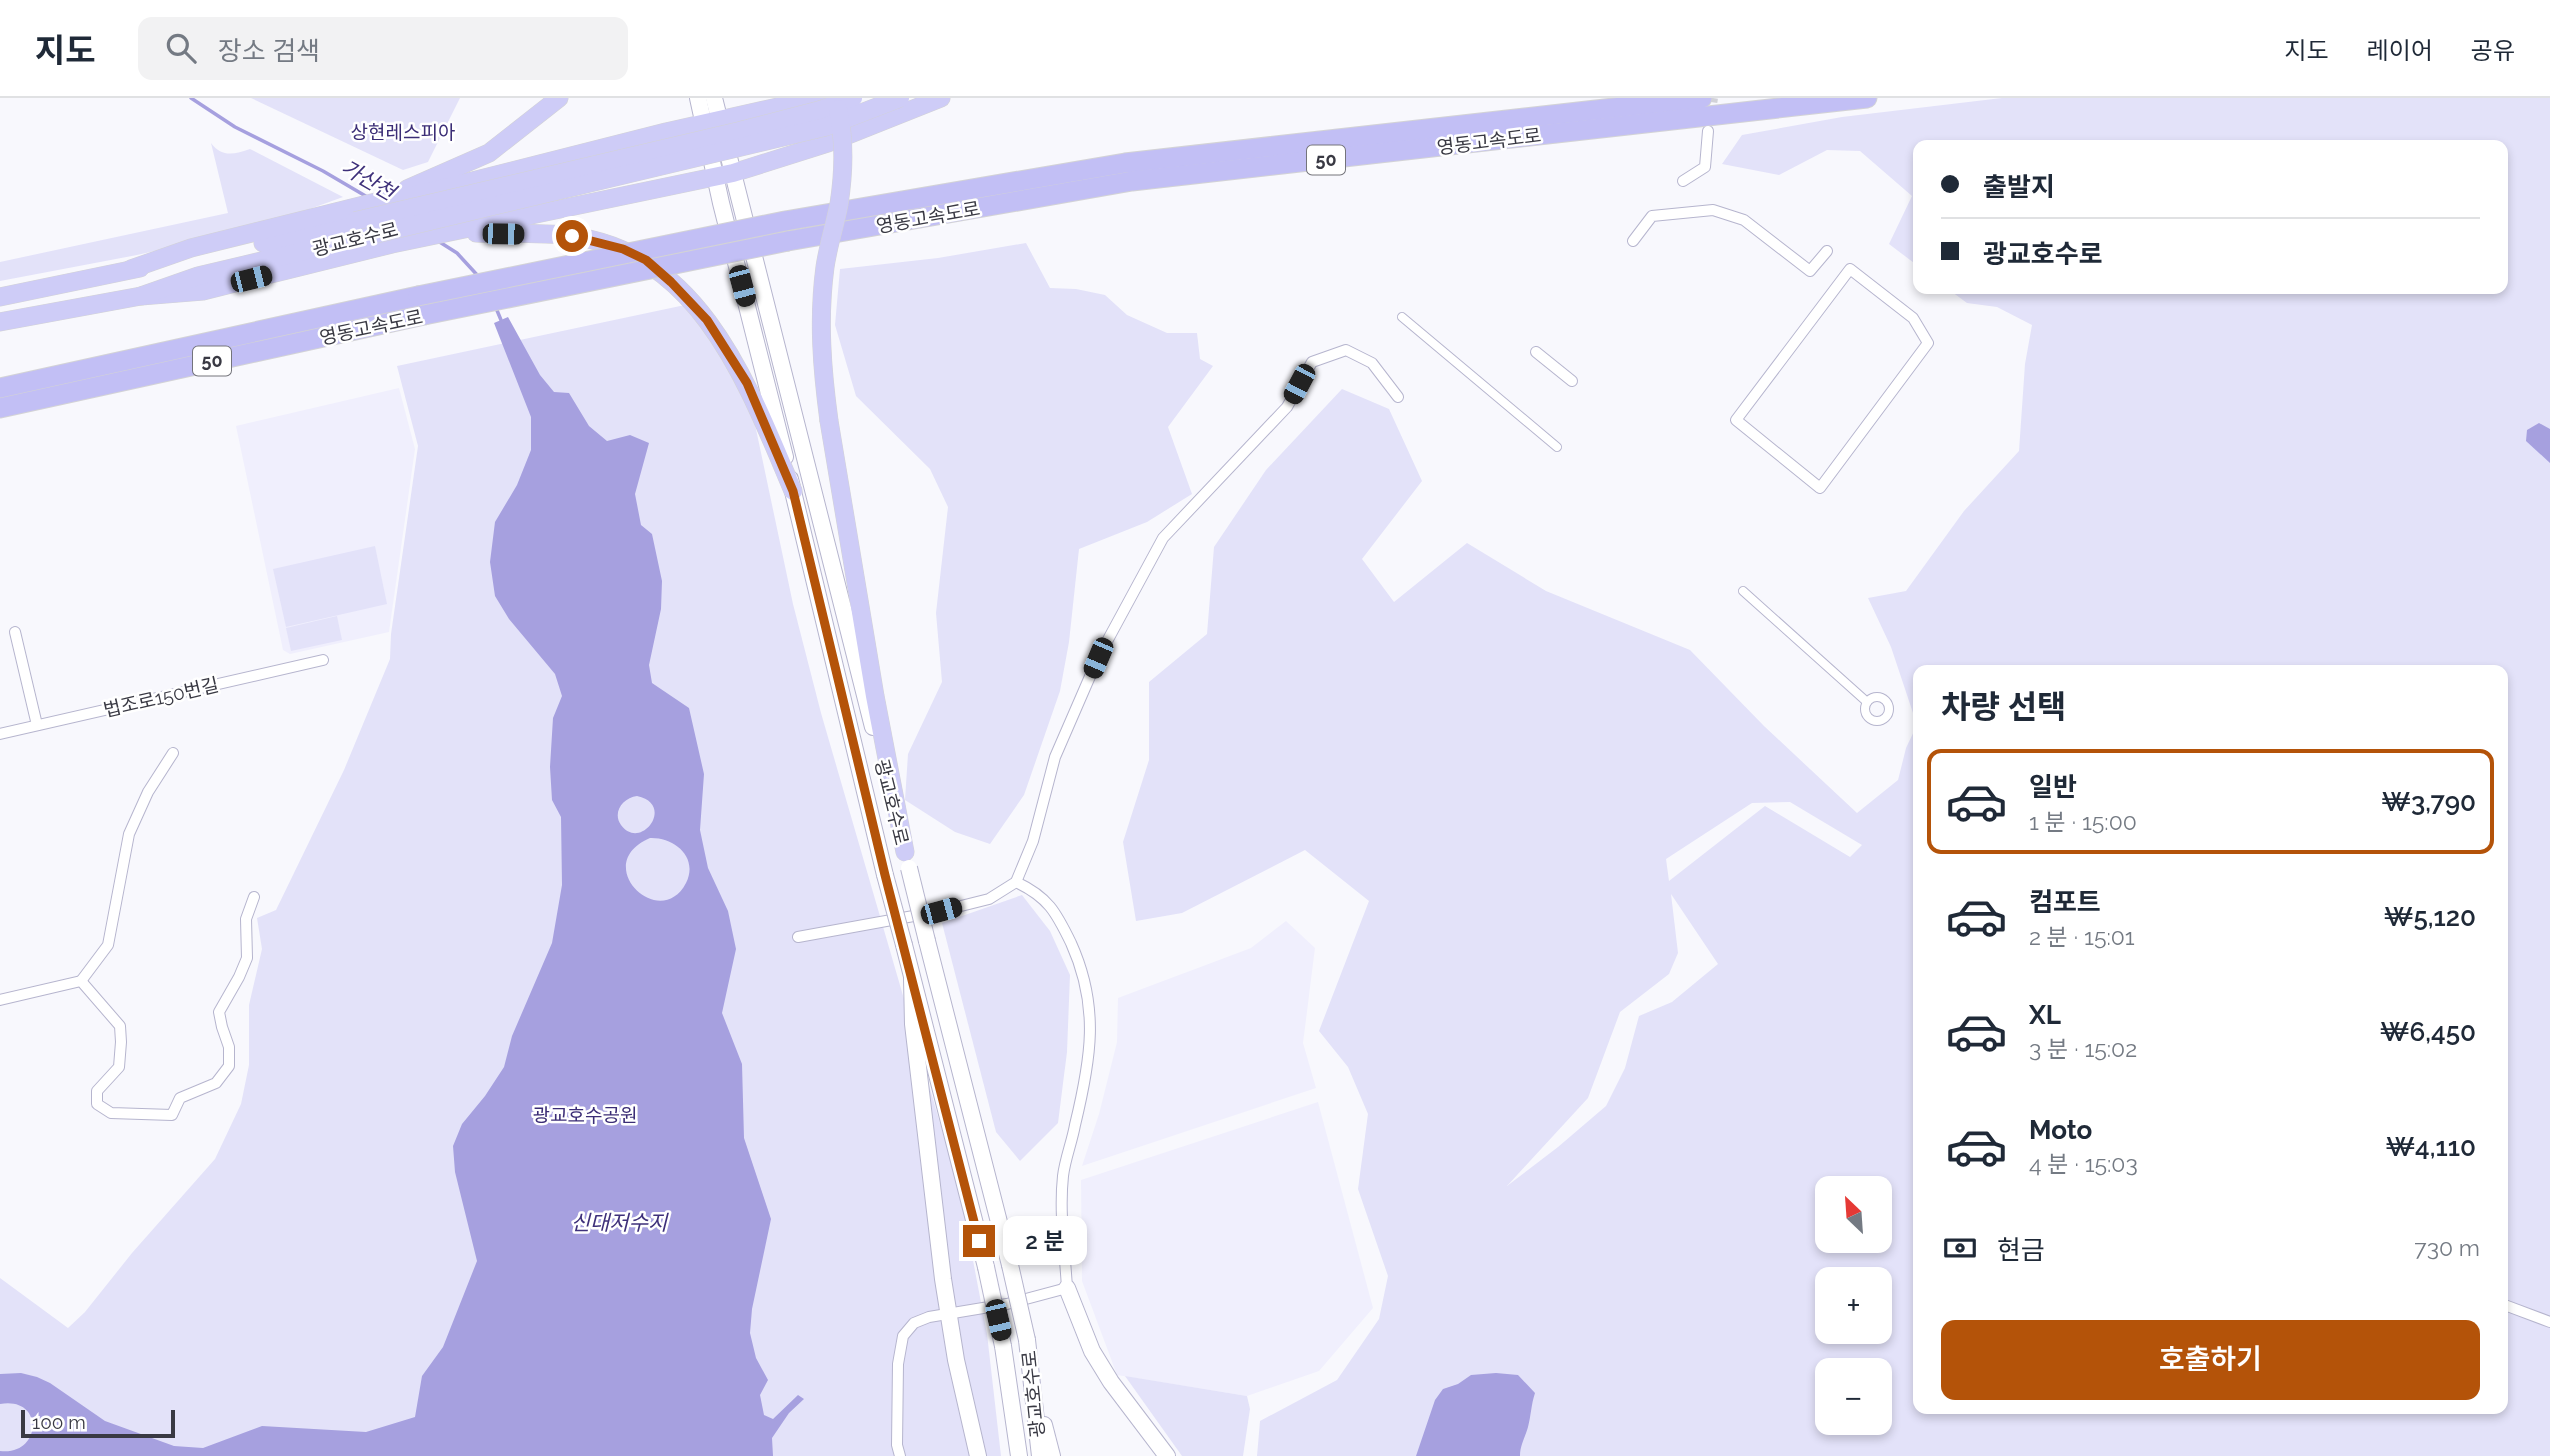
<!DOCTYPE html>
<html lang="ko">
<meta charset="utf-8">
<style>
body{margin:0;font-family:Raleway,"Noto Sans KR",sans-serif;background:#f2f2f3;color:#1f2937;height:100vh;display:flex;flex-direction:column;font-size:26px;white-space:nowrap}
*{box-sizing:border-box;margin:0}
p{font-size:23px;color:#747a83}
.icon{flex:none;width:38px;height:38px;fill:none;stroke:currentColor;stroke-width:2;stroke-linecap:round;stroke-linejoin:round}
.map{position:relative;flex:1;overflow:hidden}
.drawer{position:absolute;left:1913px;top:567px;width:595px;height:749px;display:flex;flex-direction:column;background:#fff;border-radius:14px;box-shadow:0 4px 10px #0003}
.drawer>*{flex:none}
.banner{position:absolute;left:1913px;top:42px;width:595px;height:154px;border-radius:14px;box-shadow:0 4px 10px #0003;display:grid;align-content:center;height:154px;padding:0 28px;background:#fff}
.needle{width:46px;rotate:335deg}
.buttons{position:absolute;left:1815px;top:1078px;display:grid;gap:14px}
.buttons a{display:grid;place-items:center;width:77px;height:77px;border-radius:14px;background:#fff;box-shadow:0 4px 10px #0003;font-size:35px}
.scale{position:absolute;left:21px;bottom:18px;width:154px;box-sizing:border-box;padding-left:7px;border:4px solid #393943;border-top:0;font-size:19px;line-height:24px;white-space:nowrap;color:#393943;-webkit-text-stroke:5px #fff;paint-order:stroke}
.end{position:absolute;width:32px;height:32px;margin:-16px;border:9px solid #b45309;background:#fff;box-shadow:0 0 0 4px #fff}
.from{border-radius:50%}
.bubble{position:absolute;height:49px;border-radius:14px;background:#fff;box-shadow:0 4px 10px #0003;font-size:23px;font-weight:600;line-height:49px;text-align:center}
.car{position:absolute;width:21px;height:42px;margin:-21px -10px;border-radius:9px;box-shadow:0 0 5px 2px #0007;background:linear-gradient(#222 24%,#8ab4d8 0 40%,#222 0 76%,#8ab4d8 0 86%,#222 0)}
.banner b{display:flex;align-items:center;gap:24px;height:66px;font-size:26px}
.banner b+b{border-top:2px solid #e0e1e3}
.banner i{width:18px;height:18px;background:#1f2937}
ul{padding:0;list-style:none}
li{display:flex;align-items:center;gap:21px;height:105px;margin:0 14px 10px;padding:0 14px;border:4px solid transparent;border-radius:14px}
li div{flex:1}
li b{display:block;font-size:26px}
li em{font-style:normal;font-weight:600}
li.on{border-color:#b45309}
li>.icon{width:63px;height:63px;stroke-width:1.5}
h2{padding:0 28px;font-size:32px;line-height:84px}
.pay{display:flex;align-items:center;gap:18px;height:77px;padding:0 28px;font-size:26px}
.pay p{margin-inline-start:auto}
.action{display:flex;gap:14px;margin-top:auto;padding:14px 28px}
.action a{flex:1;height:80px;border-radius:14px;background:#b45309;color:#fff;font-size:28px;font-weight:600;line-height:80px;text-align:center}
header{display:flex;align-items:center;gap:42px;box-sizing:border-box;height:98px;padding:0 35px;background:#fff;border-bottom:2px solid #e0e1e3}
header strong{font-size:33px}
nav{display:flex;gap:38px;margin-inline-start:auto;font-size:24px}
.search{width:490px;height:63px;background:#f2f2f3;display:flex;align-items:center;gap:18px;box-sizing:border-box;padding:0 24px;border-radius:14px;color:#747a83;font-size:26px}
.map>svg:first-child{display:block}
.built{fill:#f0effd}
.green{fill:#e3e2f9;fill-rule:evenodd}
.water{fill:#a6a0df;fill-rule:evenodd}
.lines{fill:none;stroke-linecap:round;stroke-linejoin:round}
.stream{stroke:#a6a0df;stroke-width:3.5}
.minor-tunnel{stroke:#d2d2d8;stroke-width:10;stroke-dasharray:10 5;stroke-linecap:butt}
.pedestrian-casing{stroke:#b6b5ce;stroke-width:10}
.minor-casing{stroke:#b6b5ce;stroke-width:12}
.secondary-casing{stroke:#b6b5ce;stroke-width:18}
.trunk-casing{stroke:#d3d3d6;stroke-width:19}
.motorway-casing{stroke:#d3d3d6;stroke-width:21}
.pedestrian{stroke:#fff;stroke-width:8}
.minor{stroke:#fff;stroke-width:10}
.secondary{stroke:#fff;stroke-width:16}
.trunk{stroke:#ceccf7;stroke-width:18}
.motorway{stroke:#c2bff5;stroke-width:19}
.secondary-bridge-casing{stroke:#b6b5ce;stroke-width:18;stroke-linecap:butt}
.trunk-bridge-casing{stroke:#d3d3d6;stroke-width:19;stroke-linecap:butt}
.motorway-bridge-casing{stroke:#d3d3d6;stroke-width:21;stroke-linecap:butt}
.secondary-bridge{stroke:#fff;stroke-width:16}
.trunk-bridge{stroke:#ceccf7;stroke-width:18}
.motorway-bridge{stroke:#c2bff5;stroke-width:19}
.route{stroke:#b45309;stroke-width:9}
.labels{text-anchor:middle;stroke-width:5;stroke-linejoin:round;paint-order:stroke}
.shield{fill:#fff;stroke:#74747b;stroke-width:2}
.shield-label{font-size:18px;font-weight:bold;fill:#393943}
.park-label{font-size:19px;fill:#3b2d76;stroke:#fff}
.street-label{font-size:19px;fill:#393943;stroke:#fff}
.water-label{font-size:21px;font-style:italic;fill:#3e307a;stroke:#fff}
</style>
<header>
<strong>지도</strong>
<div class="search"><svg class="icon" aria-label="search" viewBox="0 0 24 24"><circle cx="10" cy="10" r="6"/><path d="M15 15l6 6"/></svg>장소 검색</div>
<nav><a>지도</a><a>레이어</a><a>공유</a></nav>
</header>
<div class="map">
<svg width="2550" height="1358" viewBox="0 0 2550 1358">
<rect width="100%" height="100%" fill="#f8f8fd"/>
<g class="built">
<path d="M 399,290 L 415,351 L 389,534 L 290,556 L 283,552 L 236,328 Z"/>
<path d="M 1286,823 L 1315,850 L 1303,945 L 1316,990 L 1082,1068 L 1099,1016 L 1117,944 L 1118,900 L 1251,850 Z"/>
<path d="M 1318,1004 L 1373,1210 L 1319,1273 L 1247,1298 L 1117,1277 L 1082,1183 L 1081,1082 Z"/>
</g>
<g class="green">
<path d="M 251,0 L 460,0 L 428,64 L 403,72 Z"/>
<path d="M 2002,0 L 2550,0 L 2550,1358 L 1257,1358 L 1260,1323 L 1337,1282 L 1379,1221 L 1388,1178 L 1358,1091 L 1368,1016 L 1348,969 L 1319,933 L 1369,803 L 1305,752 L 1182,815 L 1136,823 L 1123,744 L 1149,662 L 1149,584 L 1207,536 L 1214,449 L 1266,372 L 1342,291 L 1389,311 L 1422,383 L 1362,461 L 1394,504 L 1467,445 L 1546,493 L 1690,552 L 1764,628 L 1857,715 L 1898,682 L 1906,650 L 1917,627 L 1891,549 L 1868,500 L 1906,493 L 1964,413 L 2019,353 L 2025,266 L 2032,227 L 1997,209 L 1967,205 L 1948,191 L 2502,191 L 2502,47 L 1918,47 L 1918,168 L 1889,146 L 1912,98 L 1860,53 L 1827,52 L 1779,77 L 1722,66 L 1742,37 L 1842,19 ZM 1918,572 L 2502,572 L 2502,1311 L 1918,1311 ZM 1790,704 L 1862,747 L 1850,759 L 1765,708 L 1669,783 L 1666,761 L 1752,705 ZM 1671,796 L 1718,866 L 1672,904 L 1639,918 L 1625,970 L 1606,1008 L 1558,1049 L 1507,1088 L 1588,1000 L 1620,914 L 1669,876 L 1678,855 ZM 1827,1090 L 1880,1090 L 1880,1143 L 1827,1143 ZM 1827,1181 L 1880,1181 L 1880,1234 L 1827,1234 ZM 1827,1272 L 1880,1272 L 1880,1325 L 1827,1325 Z"/>
<path d="M 211,45 C 222,60 235,56 250,51 L 343,99 L 257,130 L 137,157 L 0,183 L 0,164 L 228,115 Z"/>
<path d="M 1026,145 L 1050,190 L 1076,191 L 1105,197 L 1127,217 L 1167,235 L 1197,235 L 1200,261 L 1213,268 L 1168,329 L 1192,396 L 1147,424 L 1079,451 L 1069,544 L 1060,593 L 1024,697 L 990,746 L 955,734 L 905,702 L 908,656 L 942,584 L 936,515 L 948,409 L 930,371 L 856,298 L 835,227 L 840,171 L 938,160 Z"/>
<path d="M 685,207 L 715,243 L 753,317 L 793,506 L 821,615 L 960,1094 L 987,1236 L 1001,1358 L 0,1358 L 0,1180 L 68,1230 L 85,1214 L 132,1155 L 215,1061 L 241,1006 L 249,967 L 249,907 L 262,851 L 257,820 L 276,812 L 344,672 L 390,561 L 391,536 L 418,348 L 397,268 Z"/>
<path d="M 375,448 L 387,506 L 286,529 L 273,471 Z"/>
<path d="M 337,518 L 342,542 L 291,553 L 286,530 Z"/>
<path d="M 1022,797 L 1050,833 L 1070,877 L 1067,954 L 1058,1025 L 1020,1063 L 996,1034 L 942,825 Z"/>
<path d="M 1125,1278 L 1247,1298 L 1250,1311 L 1243,1358 L 1182,1358 Z"/>
</g>
<g class="water">
<path d="M 508,219 L 540,277 L 554,294 L 569,295 L 589,328 L 607,343 L 630,337 L 649,345 L 635,396 L 641,427 L 652,436 L 662,483 L 661,511 L 649,567 L 652,585 L 689,610 L 704,676 L 700,732 L 708,770 L 728,813 L 736,851 L 722,915 L 742,966 L 744,1040 L 771,1121 L 752,1211 L 750,1235 L 756,1260 L 768,1282 L 760,1297 L 764,1317 L 773,1321 L 798,1297 L 804,1301 L 789,1315 L 772,1340 L 773,1358 L 0,1358 L 0,1353 C 42,1358 45,1298 0,1306 L 0,1276 L 21,1275 L 37,1279 L 50,1285 L 105,1323 L 174,1348 L 203,1350 L 262,1328 L 366,1334 L 415,1319 L 422,1278 L 443,1249 L 477,1163 L 455,1074 L 453,1048 L 462,1026 L 485,998 L 504,969 L 512,938 L 552,845 L 562,787 L 561,719 L 552,702 L 550,669 L 553,620 L 562,598 L 555,576 L 509,521 L 495,498 L 490,464 L 495,424 L 517,387 L 531,352 L 531,319 L 494,225 ZM 637,698 C 676,706 641,754 621,727 C 612,714 623,700 637,698 ZM 650,740 C 674,739 699,759 686,785 C 660,835 589,766 650,740 Z"/>
<path d="M 2539,325 L 2550,331 L 2550,365 L 2526,343 L 2527,332 Z"/>
<path d="M 1496,1275 L 1518,1277 L 1535,1295 C 1531,1307 1531,1318 1528,1329 C 1525,1340 1520,1347 1520,1358 L 1416,1358 L 1435,1302 L 1443,1291 L 1458,1286 L 1471,1277 Z"/>
</g>
<g class="lines">
<g class="stream">
<path d="M 191,0 L 235,29 L 323,73 L 369,100"/>
<path d="M 438,143 L 457,155 L 479,179"/>
<path d="M 496,210 L 501,222"/>
</g>
<path class="minor-tunnel" d="M 1710,19 L 1713,0"/>
<g class="pedestrian-casing">
<g id="pedestrian">
<path d="M 1402,219 L 1557,349"/>
<path d="M 1743,493 L 1867,604"/>
<circle cx="1877" cy="611" r="12"/>
</g>
</g>
<g class="minor-casing">
<g id="minor">
<path d="M 1683,83 L 1705,69 L 1708,33"/>
<path d="M 1633,143 L 1652,118 L 1713,112 L 1744,122 L 1810,173 L 1827,153"/>
<path d="M 1850,171 L 1913,220 L 1928,245 L 1820,390 L 1736,322 Z"/>
<path d="M 1536,254 L 1572,283"/>
<path d="M 15,534 L 37,627"/>
<path d="M 0,636 L 323,562"/>
<path d="M 798,839 L 941,813 L 989,801 L 1016,784 L 1033,743 L 1055,659 L 1098,560 L 1163,440 L 1287,309 L 1312,264 L 1346,252 L 1372,265 L 1398,299"/>
<path d="M 81,883 L 108,847 L 129,736 L 148,694 L 173,655"/>
<path d="M 0,902 L 81,883 L 120,928 L 121,944 L 119,969 L 97,993 L 97,1006 L 111,1015 L 172,1017 L 180,1000 L 216,985 L 229,968 L 229,949 L 222,929 L 219,914 L 239,879 L 247,860 L 246,821 L 254,799"/>
<path d="M 2502,1206 L 2550,1224"/>
<path d="M 900,1358 L 897,1347 L 898,1266 L 903,1238 L 914,1225 L 929,1219 L 1007,1206 L 1067,1190 C 1065,1154 1059,1115 1063,1078 C 1065,1061 1072,1044 1075,1027 C 1091,961 1100,909 1071,845 C 1056,814 1048,799 1016,784"/>
</g>
</g>
<g class="secondary-casing">
<g id="secondary">
<path d="M 698,0 L 721,105 L 785,359"/>
<path d="M 714,0 L 873,629"/>
<path d="M 790,381 L 885,777"/>
<path d="M 927,843 L 1010,1167"/>
<path d="M 904,847 L 986,1169"/>
<path d="M 912,881 L 913,926 L 943,1181 L 956,1262 L 978,1358"/>
<path d="M 1067,1190 L 1092,1253 L 1111,1284 L 1167,1358"/>
<path d="M 1027,1242 L 1040,1358"/>
<path d="M 1003,1248 L 1019,1358"/>
<path d="M 1044,1327 L 1052,1358"/>
</g>
</g>
<g class="trunk-casing">
<g id="trunk">
<path d="M 407,91 L 489,55 L 559,0"/>
<path d="M 476,135 C 508,136 541,134 572,138 C 701,155 749,289 793,393"/>
<path d="M 263,145 L 355,123"/>
<path d="M 131,171 L 191,150 L 380,103 L 425,95 L 666,34 L 818,0"/>
<path d="M 141,198 L 203,193 L 392,146 L 733,75 L 828,45 L 941,0"/>
<path d="M 0,199 L 140,170"/>
<path d="M 0,224 L 141,198 L 198,178 L 376,136"/>
<path d="M 829,323 L 875,598 L 905,754"/>
</g>
</g>
<g class="motorway-casing">
<g id="motorway">
<path d="M 785,123 L 1125,65 L 1702,0"/>
<path d="M 788,143 L 1132,83 L 1867,0"/>
<path d="M 0,290 L 418,198"/>
<path d="M 0,310 L 424,217"/>
</g>
</g>
<use href="#pedestrian" class="pedestrian"/>
<use href="#minor" class="minor"/>
<use href="#secondary" class="secondary"/>
<use href="#trunk" class="trunk"/>
<use href="#motorway" class="motorway"/>
<g class="secondary-bridge-casing">
<g id="secondary-bridge">
<path d="M 909,770 L 927,843"/>
<path d="M 885,777 L 904,847"/>
<path d="M 1010,1167 L 1027,1242"/>
<path d="M 986,1169 L 1003,1248"/>
</g>
</g>
<g class="trunk-bridge-casing">
<g id="trunk-bridge">
<path d="M 355,123 L 739,33 L 820,12 L 853,0"/>
<path d="M 376,136 L 825,29 L 900,0"/>
<path d="M 829,323 C 822,271 818,221 825,169 C 828,148 835,127 839,106 C 844,74 845,43 838,11"/>
</g>
</g>
<g class="motorway-bridge-casing">
<g id="motorway-bridge">
<path d="M 418,198 L 785,123"/>
<path d="M 424,217 L 788,143"/>
</g>
</g>
<use href="#secondary-bridge" class="secondary-bridge"/>
<use href="#trunk-bridge" class="trunk-bridge"/>
<use href="#motorway-bridge" class="motorway-bridge"/>
</g>
<g class="lines">
<path class="route" d="M 572,138 L 623,151 L 646,162 L 671,184 L 707,222 L 747,285 L 793,393 L 885,777 L 979,1143"/>
</g>
<g class="labels">
<g class="shield">
<rect x="1307" y="47.5" width="38" height="29" rx="5"/>
<rect x="193" y="248.5" width="38" height="29" rx="5"/>
</g>
<g class="shield-label">
<text x="1326" y="68">50</text>
<text x="212" y="269">50</text>
</g>
<g class="park-label">
<text x="403" y="41">상현레스피아</text>
<text x="585" y="1024">광교호수공원</text>
</g>
<g class="street-label">
<text transform="translate(1489 43) rotate(-7)" y="7">영동고속도로</text>
<text transform="translate(928 119) rotate(-10)" y="7">영동고속도로</text>
<text transform="translate(355 141) rotate(-14)" y="7">광교호수로</text>
<text transform="translate(371 229) rotate(-12)" y="7">영동고속도로</text>
<text transform="translate(161 599) rotate(-13)" y="7">법조로150번길</text>
<text transform="translate(892 704) rotate(76)" y="7">광교호수로</text>
<text transform="translate(1033 1296) rotate(-96)" y="7">광교호수로</text>
</g>
<g class="water-label">
<text transform="translate(368 82) rotate(30)" y="7">가산천</text>
<text x="619" y="1132">신대저수지</text>
</g>
</g>
</svg>
<div class="buttons">
<a><svg class="needle" viewBox="-14 -14 28 28"><path d="M0-13l5 13h-10z" fill="#e53935"/><path d="M0 13l5-13h-10z" fill="#747a83"/></svg></a>
<a>+</a>
<a>−</a>
</div>
<div class="scale">100 m</div>
<i class="end from" style="left:572px;top:138px"></i>
<i class="end" style="left:979px;top:1143px"></i>
<div class="bubble" style="left:1003px;top:1118px;width:84px">2 분</div>
<i class="car" style="left:503px;top:136px;rotate:91deg"></i>
<i class="car" style="left:251px;top:181px;rotate:76deg"></i>
<i class="car" style="left:742px;top:188px;rotate:165deg"></i>
<i class="car" style="left:1299px;top:286px;rotate:208deg"></i>
<i class="car" style="left:1098px;top:560px;rotate:203deg"></i>
<i class="car" style="left:941px;top:813px;rotate:75deg"></i>
<i class="car" style="left:998px;top:1222px;rotate:167deg"></i>
<div class="banner">
<b><i class="from"></i>출발지</b>
<b><i></i>광교호수로</b>
</div>
<section class="drawer">
<h2>차량 선택</h2>
<ul>
<li class="on"><svg class="icon" aria-label="car" viewBox="0 0 24 24"><path d="M5 17H2v-5l4-1 3-4h7l3 4 3 1v5h-3M9 17h6M6 11h13"/><circle cx="7" cy="17" r="2"/><circle cx="17" cy="17" r="2"/></svg><div><b>일반</b><p>1 분 · 15:00</p></div><em>₩3,790</em></li>
<li><svg class="icon" aria-label="car" viewBox="0 0 24 24"><path d="M5 17H2v-5l4-1 3-4h7l3 4 3 1v5h-3M9 17h6M6 11h13"/><circle cx="7" cy="17" r="2"/><circle cx="17" cy="17" r="2"/></svg><div><b>컴포트</b><p>2 분 · 15:01</p></div><em>₩5,120</em></li>
<li><svg class="icon" aria-label="car" viewBox="0 0 24 24"><path d="M5 17H2v-5l4-1 3-4h7l3 4 3 1v5h-3M9 17h6M6 11h13"/><circle cx="7" cy="17" r="2"/><circle cx="17" cy="17" r="2"/></svg><div><b>XL</b><p>3 분 · 15:02</p></div><em>₩6,450</em></li>
<li><svg class="icon" aria-label="car" viewBox="0 0 24 24"><path d="M5 17H2v-5l4-1 3-4h7l3 4 3 1v5h-3M9 17h6M6 11h13"/><circle cx="7" cy="17" r="2"/><circle cx="17" cy="17" r="2"/></svg><div><b>Moto</b><p>4 분 · 15:03</p></div><em>₩4,110</em></li>
</ul>
<div class="pay"><svg class="icon" aria-label="cash" viewBox="0 0 24 24"><path d="M3 7h18v10H3z"/><circle cx="12" cy="12" r="2"/></svg>현금<p>730 m</p></div>
<div class="action"><a>호출하기</a></div>
</section>
</div>
